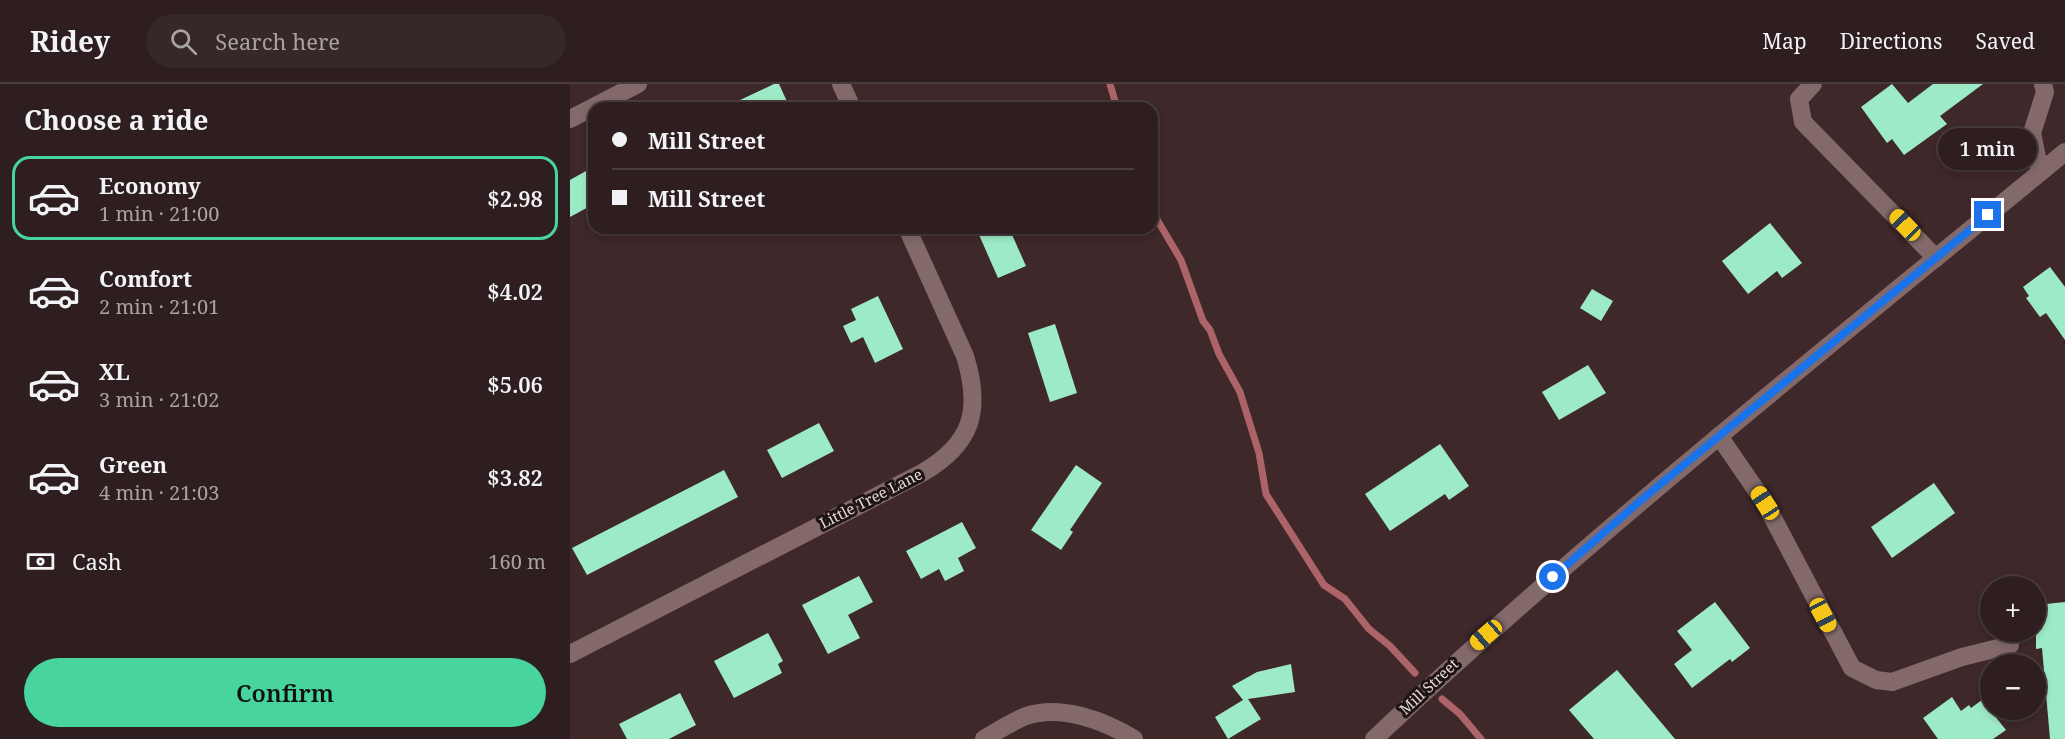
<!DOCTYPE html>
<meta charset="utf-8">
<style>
body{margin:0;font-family:"Noto Serif",serif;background:#362728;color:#f1f3f6;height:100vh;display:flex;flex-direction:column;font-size:22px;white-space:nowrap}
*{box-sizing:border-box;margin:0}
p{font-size:20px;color:#a7a2a4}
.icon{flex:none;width:33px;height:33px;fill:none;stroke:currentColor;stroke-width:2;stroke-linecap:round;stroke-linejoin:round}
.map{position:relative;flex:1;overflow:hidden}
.drawer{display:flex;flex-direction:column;background:#2e1e1f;width:570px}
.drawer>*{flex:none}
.top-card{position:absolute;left:18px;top:18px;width:570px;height:132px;border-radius:18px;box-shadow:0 3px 9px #0003,0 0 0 2px #493c3d;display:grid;align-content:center;height:132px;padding:0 24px;background:#2e1e1f}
.controls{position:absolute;left:1410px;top:492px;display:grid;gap:12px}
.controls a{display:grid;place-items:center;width:66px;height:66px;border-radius:50%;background:#2e1e1f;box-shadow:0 3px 9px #0003,0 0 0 2px #493c3d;font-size:30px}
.end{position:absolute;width:27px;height:27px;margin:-14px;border:8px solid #1a73e8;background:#fff;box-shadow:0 0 0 3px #fff}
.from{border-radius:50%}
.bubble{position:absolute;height:42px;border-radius:21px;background:#2e1e1f;box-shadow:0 3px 9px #0003,0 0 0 2px #493c3d;font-size:20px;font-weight:600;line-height:42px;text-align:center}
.car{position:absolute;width:18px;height:36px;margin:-18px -9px;border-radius:8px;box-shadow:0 0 4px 2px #0007;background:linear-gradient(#f5c518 24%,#345 0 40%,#f5c518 0 76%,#345 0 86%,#f5c518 0)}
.top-card b{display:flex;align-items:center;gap:21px;height:57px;font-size:22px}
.top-card b+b{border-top:2px solid #493c3d}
.top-card i{width:15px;height:15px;background:#f1f3f6}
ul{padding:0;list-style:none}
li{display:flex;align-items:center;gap:18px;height:84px;margin:0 12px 9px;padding:0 12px;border:3px solid transparent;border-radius:18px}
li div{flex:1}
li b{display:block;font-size:22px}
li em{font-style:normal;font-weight:600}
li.active{border-color:#48d49d}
li>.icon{width:54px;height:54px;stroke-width:1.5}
h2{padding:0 24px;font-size:27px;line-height:72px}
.pay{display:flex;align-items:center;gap:15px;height:66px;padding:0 24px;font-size:22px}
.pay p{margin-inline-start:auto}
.primary-button{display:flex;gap:12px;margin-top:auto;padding:12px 24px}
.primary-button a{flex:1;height:69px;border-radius:36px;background:#48d49d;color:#111;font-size:24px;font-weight:600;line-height:69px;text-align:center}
header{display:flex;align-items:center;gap:36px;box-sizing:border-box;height:84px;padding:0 30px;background:#2e1e1f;border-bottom:2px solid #493c3d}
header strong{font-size:28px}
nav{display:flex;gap:33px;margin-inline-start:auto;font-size:21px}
.search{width:420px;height:54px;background:#362728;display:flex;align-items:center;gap:15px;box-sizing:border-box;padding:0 21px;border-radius:33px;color:#a7a2a4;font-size:22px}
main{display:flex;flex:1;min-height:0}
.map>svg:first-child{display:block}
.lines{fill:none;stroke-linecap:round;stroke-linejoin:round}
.stream{stroke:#ac6468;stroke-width:7}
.building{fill:#9debc6}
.minor{stroke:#836969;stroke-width:18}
.route{stroke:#1a73e8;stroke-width:8}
.labels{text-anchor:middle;stroke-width:6;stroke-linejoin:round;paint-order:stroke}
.street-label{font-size:15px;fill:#e6d7d7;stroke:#1e1414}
</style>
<header>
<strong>Ridey</strong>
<div class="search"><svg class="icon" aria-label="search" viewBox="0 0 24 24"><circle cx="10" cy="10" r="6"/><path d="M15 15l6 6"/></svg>Search here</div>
<nav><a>Map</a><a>Directions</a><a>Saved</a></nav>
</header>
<main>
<section class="drawer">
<h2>Choose a ride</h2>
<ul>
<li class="active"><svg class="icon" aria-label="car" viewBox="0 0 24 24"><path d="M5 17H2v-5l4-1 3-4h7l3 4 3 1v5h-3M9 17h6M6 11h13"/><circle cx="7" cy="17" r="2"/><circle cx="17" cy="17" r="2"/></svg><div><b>Economy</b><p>1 min · 21:00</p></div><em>$2.98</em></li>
<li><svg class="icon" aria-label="car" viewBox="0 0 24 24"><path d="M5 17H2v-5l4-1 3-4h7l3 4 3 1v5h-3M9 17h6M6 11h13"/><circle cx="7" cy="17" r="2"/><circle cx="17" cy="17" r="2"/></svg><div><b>Comfort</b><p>2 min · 21:01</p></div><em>$4.02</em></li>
<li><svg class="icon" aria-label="car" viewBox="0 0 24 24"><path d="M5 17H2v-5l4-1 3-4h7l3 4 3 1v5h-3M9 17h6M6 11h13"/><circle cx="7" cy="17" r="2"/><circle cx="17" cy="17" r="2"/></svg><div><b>XL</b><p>3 min · 21:02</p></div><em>$5.06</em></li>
<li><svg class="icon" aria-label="car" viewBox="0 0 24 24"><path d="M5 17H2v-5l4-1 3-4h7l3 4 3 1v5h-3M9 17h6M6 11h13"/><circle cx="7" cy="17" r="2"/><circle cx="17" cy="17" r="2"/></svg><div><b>Green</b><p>4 min · 21:03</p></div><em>$3.82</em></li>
</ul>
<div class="pay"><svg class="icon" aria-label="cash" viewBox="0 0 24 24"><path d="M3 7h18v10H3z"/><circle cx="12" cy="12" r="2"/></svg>Cash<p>160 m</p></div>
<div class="primary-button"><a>Confirm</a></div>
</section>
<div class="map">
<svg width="1495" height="655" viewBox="0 0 1495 655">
<rect width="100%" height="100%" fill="#3e2829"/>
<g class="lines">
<g class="stream">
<path d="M 540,0 L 547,24"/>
<path d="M 582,127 L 611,176 L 633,237 L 640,246 L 649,270 L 670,308 L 689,369 L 696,410 L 754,501 L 775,515 L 799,545 L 820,562 L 845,589"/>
<path d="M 872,615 L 890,630 L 911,655"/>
</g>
</g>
<g class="building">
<path d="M 204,0 L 209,0 L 220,24 L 153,24 Z"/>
<path d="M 1322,0 L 1338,19 L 1363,0 L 1413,0 L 1370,32 L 1377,40 L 1334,71 L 1322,55 L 1317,59 L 1291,23 Z"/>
<path d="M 16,87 L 24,102 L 24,120 L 0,133 L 0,96 Z"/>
<path d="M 1200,139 L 1232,179 L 1212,194 L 1207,187 L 1178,210 L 1152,177 Z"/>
<path d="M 406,144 L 439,144 L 456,182 L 428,194 Z"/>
<path d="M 1480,183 L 1495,203 L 1495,256 L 1476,229 L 1470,233 L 1456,214 L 1459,212 L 1453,203 Z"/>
<path d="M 1022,205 L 1043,217 L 1031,237 L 1010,224 Z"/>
<path d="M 308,212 L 333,265 L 305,279 L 293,253 L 281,259 L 273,242 L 286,236 L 281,225 Z"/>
<path d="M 485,240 L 507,309 L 480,318 L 458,249 Z"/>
<path d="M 1018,281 L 1036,309 L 989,336 L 972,308 Z"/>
<path d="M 249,339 L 264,367 L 212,394 L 197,366 Z"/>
<path d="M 870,360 L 899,402 L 879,416 L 875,410 L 820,447 L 795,410 Z"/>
<path d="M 506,381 L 532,399 L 500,446 L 503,448 L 491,466 L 461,446 Z"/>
<path d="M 154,386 L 168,413 L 17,491 L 2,464 Z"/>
<path d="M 1364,399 L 1385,429 L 1322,474 L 1301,443 Z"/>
<path d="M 392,438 L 406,464 L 388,474 L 394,487 L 375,497 L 369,485 L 351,495 L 336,467 Z"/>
<path d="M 289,492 L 303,518 L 278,531 L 290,554 L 258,570 L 232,521 Z"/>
<path d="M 1145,518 L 1180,564 L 1162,578 L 1160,575 L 1122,604 L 1104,580 L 1122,566 L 1107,547 Z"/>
<path d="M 1495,518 L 1495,655 L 1480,655 L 1472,564 L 1466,565 L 1466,521 Z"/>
<path d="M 198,549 L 213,577 L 208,580 L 212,589 L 164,614 L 144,577 Z"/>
<path d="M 721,580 L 725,608 L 678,615 L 691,635 L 658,655 L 645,633 L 673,616 L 662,602 L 687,588 Z"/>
<path d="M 1047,586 L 1105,655 L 1024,655 L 999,626 Z"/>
<path d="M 110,609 L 126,641 L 99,655 L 57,655 L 49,640 Z"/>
<path d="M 1420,610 L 1420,626 L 1436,646 L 1423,655 L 1368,655 L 1353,634 L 1382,613 L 1391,627 L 1399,621 L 1401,624 Z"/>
</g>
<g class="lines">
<g class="minor">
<path d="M 271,0 L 282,24"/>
<path d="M 1243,0 L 1229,15 L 1233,38 L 1366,174"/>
<path d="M 0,35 L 68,0"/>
<path d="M 1470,88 L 1462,49 L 1475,8 L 1473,0"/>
<path d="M 1149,352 L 1195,419 L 1282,584 L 1306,596 L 1322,598 L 1392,573 L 1440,561"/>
<path d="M 0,570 L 352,389 C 402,360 412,327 395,272 L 337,144"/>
<path d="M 414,655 C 427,647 441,638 456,632 C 491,620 535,637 564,655"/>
<path d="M 804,655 C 1024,448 1262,260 1495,68"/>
</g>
</g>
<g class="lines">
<path class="route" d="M 983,493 L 1070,417 L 1418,131"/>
</g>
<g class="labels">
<g class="street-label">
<text transform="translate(301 415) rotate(-27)" y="5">Little Tree Lane</text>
<text transform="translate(859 603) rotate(-43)" y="5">Mill Street</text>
</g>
</g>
</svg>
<div class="controls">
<a>+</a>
<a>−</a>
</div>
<i class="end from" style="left:983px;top:493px"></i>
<i class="end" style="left:1418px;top:131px"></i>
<div class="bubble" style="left:1368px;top:44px;width:99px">1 min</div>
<i class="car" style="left:1335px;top:141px;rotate:316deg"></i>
<i class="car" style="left:1195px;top:419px;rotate:327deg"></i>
<i class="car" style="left:1253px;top:531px;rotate:152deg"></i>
<i class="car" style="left:916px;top:551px;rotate:229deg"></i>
<div class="top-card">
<b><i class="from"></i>Mill Street</b>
<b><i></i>Mill Street</b>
</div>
</div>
</main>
